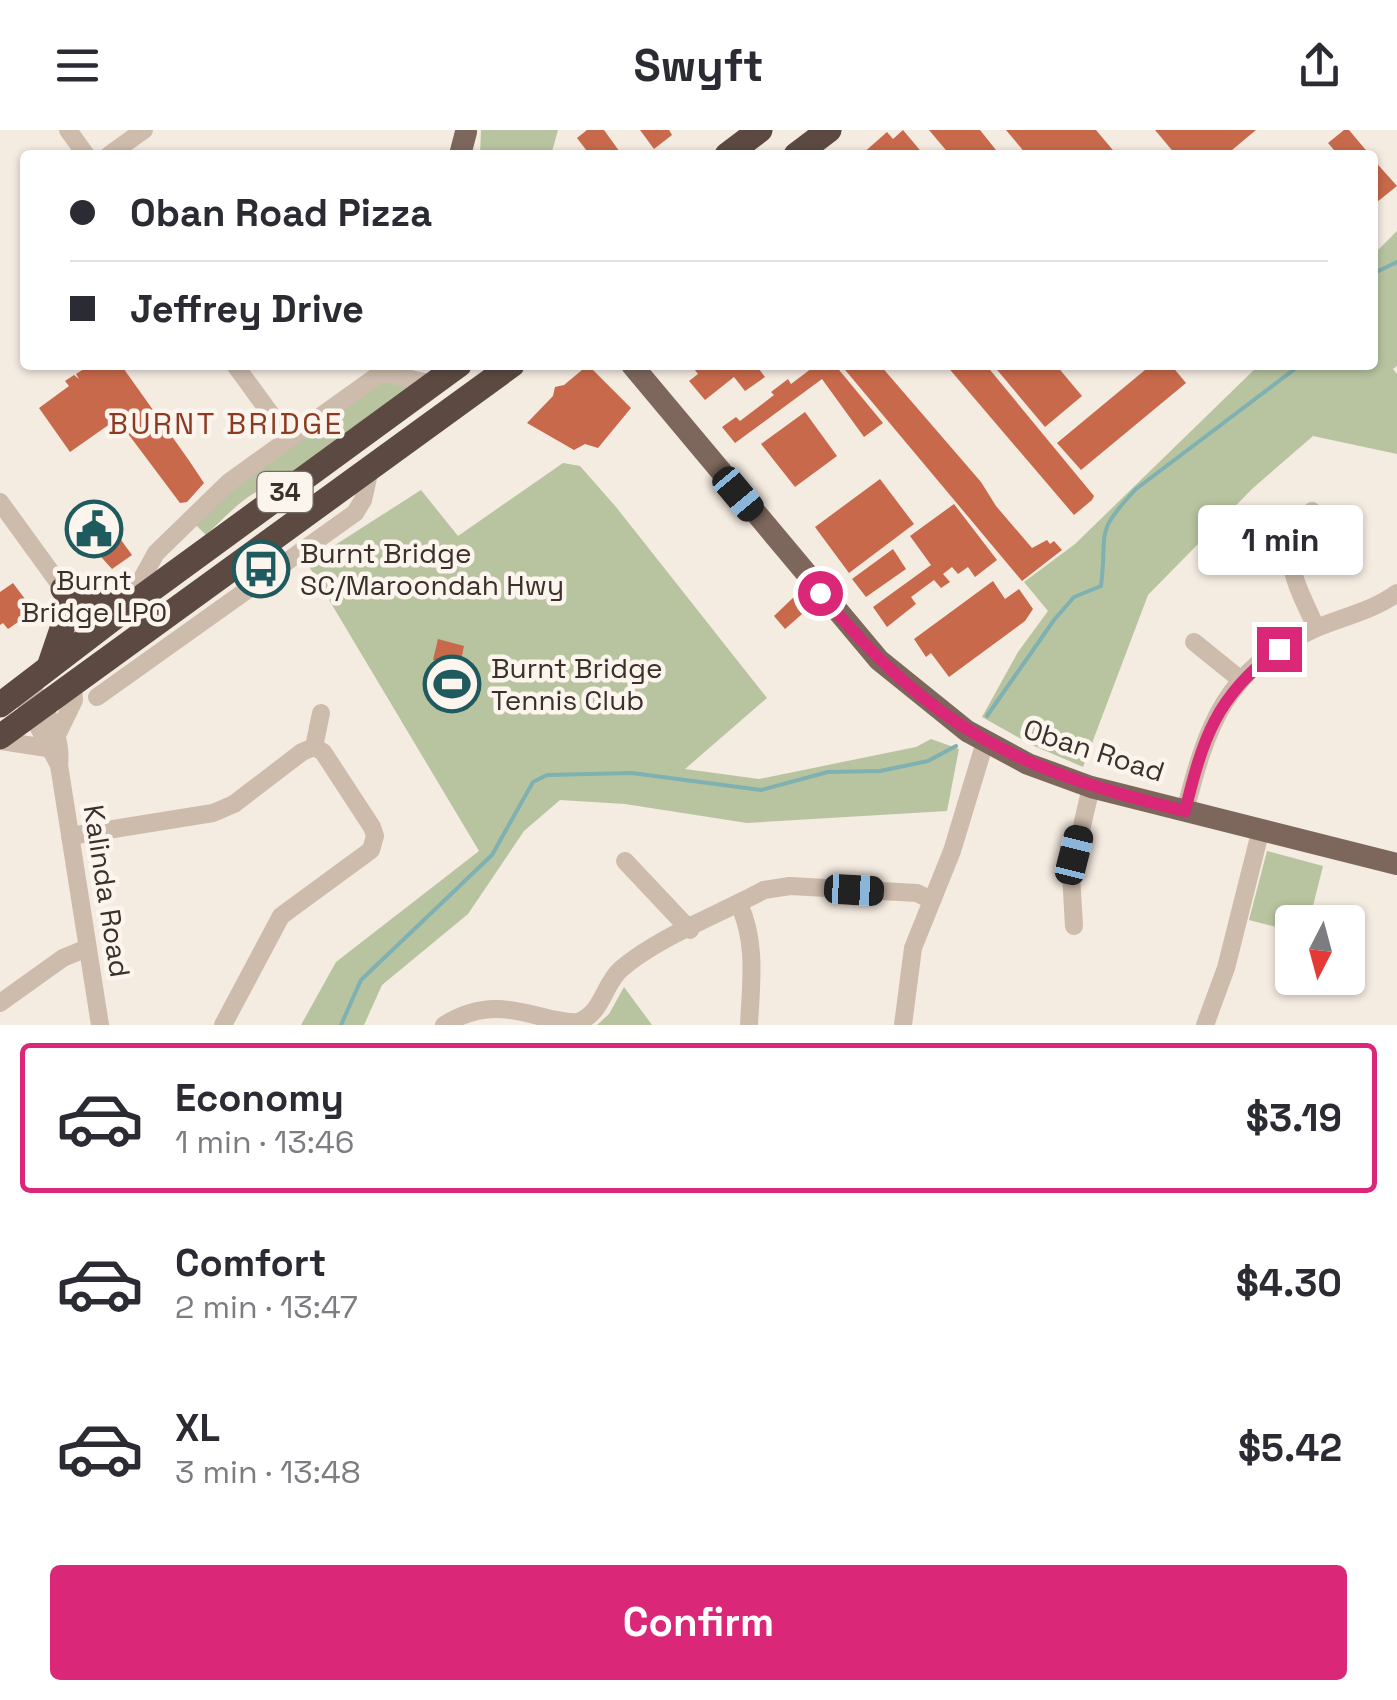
<!DOCTYPE html>
<meta charset="utf-8">
<style>
body{margin:0;font-family:"Space Grotesk",sans-serif;background:#f2f2f3;color:#2b2b33;height:100vh;display:flex;flex-direction:column;font-size:38px;white-space:nowrap}
*{box-sizing:border-box;margin:0}
p{font-size:32px;color:#7c7c81}
.icon{flex:none;width:55px;height:55px;fill:none;stroke:currentColor;stroke-width:2;stroke-linecap:round;stroke-linejoin:round}
.map{position:relative;height:895px;overflow:hidden}
.side{display:flex;flex-direction:column;background:#fff;flex:1}
.side>*{flex:none}
.top-card{position:absolute;left:20px;top:20px;width:1358px;height:220px;border-radius:10px;box-shadow:0 2px 8px #0004;display:grid;align-content:center;height:220px;padding:0 50px;background:#fff}
.needle{width:65px;rotate:186deg}
.controls{position:absolute;left:1275px;top:775px;display:grid;gap:20px}
.controls a{display:grid;place-items:center;width:90px;height:90px;border-radius:10px;background:#fff;box-shadow:0 2px 8px #0004;font-size:50px}
.end{position:absolute;width:45px;height:45px;margin:-22px;border:12px solid #db2777;background:#fff;box-shadow:0 0 0 5px #fff}
.from{border-radius:50%}
.bubble{position:absolute;height:70px;border-radius:10px;background:#fff;box-shadow:0 2px 8px #0004;font-size:32px;font-weight:800;line-height:70px;text-align:center}
.car{position:absolute;width:30px;height:60px;margin:-30px -15px;border-radius:12px;box-shadow:0 0 8px 2px #0007;background:linear-gradient(#222 24%,#8ab4d8 0 40%,#222 0 76%,#8ab4d8 0 86%,#222 0)}
.top-card b{display:flex;align-items:center;gap:35px;height:95px;font-size:38px}
.top-card b+b{border-top:2px solid #e1e1e2}
.top-card i{width:25px;height:25px;background:#2b2b33}
ul{padding:18px 0 0;list-style:none}
li{display:flex;align-items:center;gap:30px;height:150px;margin:0 20px 15px;padding:0 30px;border:5px solid transparent;border-radius:10px}
li div{flex:1}
li b{display:block;font-size:38px}
li em{font-style:normal;font-weight:800}
li.active{border-color:#db2777}
li>.icon{width:90px;height:90px;stroke-width:1.5}
.action{display:flex;gap:20px;margin-top:auto;padding:20px 50px}
.action a{flex:1;height:115px;border-radius:10px;background:#db2777;color:#fff;font-size:40px;font-weight:800;line-height:115px;text-align:center}
header{display:flex;justify-content:space-between;align-items:center;height:130px;padding:0 50px;background:#fff;font-size:45px;font-weight:800}
.map>svg:first-child{display:block}
.green{fill:#b8c4a0}
.lines{fill:none;stroke-linecap:round;stroke-linejoin:round}
.stream{stroke:#7fb0b2;stroke-width:4}
.building{fill:#c8694b}
.minor{stroke:#cdbbac;stroke-width:18}
.major{stroke:#7d675c;stroke-width:22}
.highway{stroke:#5c4a42;stroke-width:25}
.route{stroke:#db2777;stroke-width:12}
.labels{text-anchor:middle;stroke-width:9;stroke-linejoin:round;paint-order:stroke}
.shield{fill:#fbf5ee;stroke:#756b66;stroke-width:2.5}
.shield-label{font-size:25px;font-weight:bold;fill:#3b302b}
.poi-label{font-size:28px;fill:#3b302b;stroke:#fbf5ee;text-anchor:start}
.street-label{font-size:28px;fill:#3b302b;stroke:#fbf5ee}
.neighbourhood-label{font-size:30px;letter-spacing:2.5px;fill:#8c3b22;stroke:#fbf5ee}
</style>
<header><svg class="icon" aria-label="menu" viewBox="0 0 24 24"><path d="M4 6h16M4 12h16M4 18h16"/></svg>Swyft<svg class="icon" aria-label="share" viewBox="0 0 24 24"><path d="M12 15V3M7 8l5-5 5 5M5 13v7h14v-7"/></svg></header>
<div class="map">
<svg width="1397" height="895" viewBox="0 0 1397 895">
<rect width="100%" height="100%" fill="#f4ebe1"/>
<g class="green">
<path d="M 481,0 L 558,0 L 551,25 L 480,25 Z"/>
<path d="M 1397,101 L 1397,236 L 1393,239 L 1397,244 L 1397,324 L 1313,306 L 1252,359 L 1148,465 L 1083,637 L 1032,615 L 982,587 L 1018,522 L 1048,481 L 1024,452 L 1075,414 L 1259,235 L 1372,235 L 1373,125 Z"/>
<path d="M 382,250 L 409,257 L 286,352 C 251,356 230,383 206,405 L 195,394 L 233,356 Z"/>
<path d="M 563,333 L 580,336 L 616,377 L 767,568 L 685,639 L 759,649 L 916,617 L 931,609 L 959,619 L 947,681 L 747,693 L 625,674 L 560,670 L 524,701 L 468,784 L 382,855 L 364,895 L 301,895 L 336,832 L 479,721 L 307,433 L 421,360 L 458,406 Z"/>
<path d="M 1267,721 L 1323,736 L 1309,792 L 1292,792 L 1292,801 L 1249,790 Z"/>
<path d="M 624,857 L 652,895 L 597,895 L 609,884 Z"/>
</g>
<g class="lines">
<g class="stream">
<path d="M 1372,144 L 1397,132"/>
<path d="M 987,586 L 1054,490 L 1074,467 L 1101,456 C 1108,399 1093,405 1136,359 L 1300,235"/>
<path d="M 341,895 L 361,850 L 492,725 L 533,652 L 547,645 L 632,643 L 761,660 L 828,642 L 880,641 L 928,631 L 956,616"/>
</g>
</g>
<g class="building">
<path d="M 587,0 L 604,0 L 622,25 L 590,25 L 577,8 Z"/>
<path d="M 640,0 L 669,0 L 672,5 L 654,19 Z"/>
<path d="M 903,0 L 924,25 L 861,25 L 887,2 L 893,9 Z"/>
<path d="M 929,0 L 980,0 L 1000,25 L 950,25 Z"/>
<path d="M 1006,0 L 1096,0 L 1117,25 L 1027,25 Z"/>
<path d="M 1155,0 L 1256,0 L 1226,25 L 1176,25 Z"/>
<path d="M 1344,0 L 1349,0 L 1370,25 L 1328,25 L 1334,20 L 1328,13 Z"/>
<path d="M 1372,28 L 1397,56 L 1372,76 Z"/>
<path d="M 90,235 L 121,235 L 188,329 L 204,353 L 187,372 L 180,373 L 117,289 L 70,322 L 39,278 L 69,256 L 65,251 L 74,245 L 79,249 L 76,244 Z"/>
<path d="M 588,235 L 631,278 L 598,318 L 585,314 L 574,320 L 527,293 L 553,266 L 555,257 L 564,255 Z"/>
<path d="M 691,235 L 756,235 L 765,247 L 745,261 L 734,247 L 705,270 L 689,251 L 698,244 Z"/>
<path d="M 816,235 L 835,235 L 883,293 L 864,307 L 822,249 L 735,313 L 722,297 L 736,287 L 740,291 L 774,265 L 771,262 L 788,249 L 791,254 Z"/>
<path d="M 841,235 L 880,235 L 981,352 L 996,376 L 1032,418 L 1047,410 L 1050,414 L 1054,411 L 1062,420 L 1022,451 Z"/>
<path d="M 946,235 L 986,235 L 1094,366 L 1092,370 L 1074,385 Z"/>
<path d="M 993,235 L 1056,235 L 1082,266 L 1045,297 Z"/>
<path d="M 1151,235 L 1171,235 L 1186,253 L 1081,340 L 1057,313 Z"/>
<path d="M 805,282 L 837,326 L 795,357 L 761,314 Z"/>
<path d="M 880,349 L 914,394 L 849,443 L 815,397 Z"/>
<path d="M 84,374 L 87,384 L 97,377 L 132,425 L 112,439 L 72,395 L 80,389 L 75,381 Z"/>
<path d="M 954,374 L 997,430 L 975,447 L 968,437 L 958,444 L 952,437 L 943,444 L 950,452 L 941,458 L 934,450 L 911,467 L 916,474 L 887,497 L 873,477 L 931,435 L 910,406 Z"/>
<path d="M 893,419 L 906,439 L 866,467 L 852,449 Z"/>
<path d="M 993,451 L 1005,469 L 1019,459 L 1033,479 L 1025,491 L 949,547 L 931,523 L 926,527 L 914,509 Z"/>
<path d="M 13,453 L 34,481 L 8,499 L 3,493 L 0,495 L 0,462 Z"/>
<path d="M 797,464 L 809,478 L 785,499 L 774,486 Z"/>
<path d="M 438,509 L 464,516 L 460,536 L 433,530 Z"/>
</g>
<g class="lines">
<g class="minor">
<path d="M 68,0 L 86,25"/>
<path d="M 109,25 L 144,0"/>
<path d="M 235,235 L 289,309"/>
<path d="M 0,372 L 95,503"/>
<path d="M 1312,381 C 1273,422 1297,453 1316,498"/>
<path d="M 136,471 L 140,452 L 156,423 L 229,352 L 381,243 L 435,254"/>
<path d="M 1194,512 L 1241,550"/>
<path d="M 29,552 C 44,580 63,603 59,635 L 100,895"/>
<path d="M 97,567 L 355,383 L 363,370 L 370,339"/>
<path d="M 26,574 L 59,635"/>
<path d="M 58,603 L 74,570 L 73,553"/>
<path d="M 0,611 L 47,618"/>
<path d="M 314,617 L 321,583"/>
<path d="M 1185,681 C 1207,595 1225,540 1312,500 C 1341,487 1371,482 1397,463"/>
<path d="M 70,706 L 213,683 L 234,674 L 302,622 L 314,617 L 323,622 L 372,697 L 375,706 L 371,720 L 281,786 L 223,895"/>
<path d="M 625,731 L 690,800"/>
<path d="M 739,774 C 757,813 751,853 749,895"/>
<path d="M 1074,796 L 1071,744 L 1091,657"/>
<path d="M 0,873 L 63,828 L 87,818"/>
<path d="M 444,895 C 501,859 540,895 578,892 C 603,883 603,855 621,839 C 658,807 720,784 764,760 L 790,756 L 917,763 L 931,770"/>
<path d="M 903,895 L 913,818 L 952,721 L 985,612"/>
<path d="M 1205,895 L 1226,838 L 1261,699"/>
</g>
<g class="major">
<path d="M 460,25 L 466,2"/>
<path d="M 632,235 L 879,530 L 967,601 L 1028,634 L 1091,657 L 1397,734"/>
</g>
<g class="highway">
<path d="M 727,25 L 760,0"/>
<path d="M 796,25 L 829,0"/>
<path d="M 63,459 L 136,471"/>
<path d="M 49,537 L 66,487 L 68,465"/>
<path d="M 0,575 L 136,471 L 459,235"/>
<path d="M 0,607 L 512,235"/>
</g>
</g>
<g class="lines">
<path class="route" d="M 820,463 C 934,600 1015,639 1185,681 C 1203,608 1216,566 1279,519"/>
</g>
<defs>
<g id="civic-ring" transform="scale(2.875)"><circle r="9.5" fill="#fbf5ee" stroke="#1f5a5e" stroke-width="1.5"/><path d="M-.6-6.5H3V-4.5H.6V-3L4-1V1h2V6H-6V1h2V-1L-.6-3ZM-1.2 2.5V6h2.4V2.5Z" fill="#1f5a5e"/></g>
<g id="bus-ring" transform="scale(2.875)"><circle r="9.5" fill="#fbf5ee" stroke="#1f5a5e" stroke-width="1.5"/><path d="M-5-6H5V4H4V6H2V4H-2V6H-4V4H-5ZM-3.5-4V0h7V-4ZM-3.5 1.2v1.5H-2V1.2ZM2 1.2v1.5H3.5V1.2Z" fill="#1f5a5e"/></g>
<g id="stadium-ring" transform="scale(2.875)"><circle r="9.5" fill="#fbf5ee" stroke="#1f5a5e" stroke-width="1.5"/><path d="M0-5a6.5 5 0 1 0 0 10a6.5 5 0 1 0 0-10ZM-3.5-1.8h7v3.6h-7Z" fill="#1f5a5e"/></g>
</defs>
<g fill-rule="evenodd">
<use href="#civic-ring" x="94" y="399"/>
<use href="#bus-ring" x="261" y="439"/>
<use href="#stadium-ring" x="452" y="554"/>
</g>
<g class="labels">
<rect class="shield" x="257.5" y="342" width="55" height="40" rx="8"/>
<g class="shield-label">
<text x="285" y="371">34</text>
</g>
<g class="poi-label">
<text x="300" y="433">Burnt Bridge<tspan x="300" dy="32">SC/Maroondah Hwy</tspan></text>
<text x="94" y="460" text-anchor="middle">Burnt<tspan x="94" dy="32">Bridge LPO</tspan></text>
<text x="491" y="548">Burnt Bridge<tspan x="491" dy="32">Tennis Club</tspan></text>
</g>
<g class="street-label">
<text transform="translate(1094 620) rotate(18)" y="10">Oban Road</text>
<text transform="translate(107 761) rotate(81)" y="10">Kalinda Road</text>
</g>
<g class="neighbourhood-label">
<text x="226" y="304">BURNT BRIDGE</text>
</g>
</g>
</svg>
<div class="controls">
<a><svg class="needle" viewBox="-14 -14 28 28"><path d="M0-13l5 13h-10z" fill="#e53935"/><path d="M0 13l5-13h-10z" fill="#7c7c81"/></svg></a>
</div>
<i class="end from" style="left:820px;top:463px"></i>
<i class="end" style="left:1279px;top:519px"></i>
<div class="bubble" style="left:1198px;top:375px;width:165px">1 min</div>
<i class="car" style="left:738px;top:364px;rotate:140deg"></i>
<i class="car" style="left:1074px;top:725px;rotate:14deg"></i>
<i class="car" style="left:854px;top:760px;rotate:93deg"></i>
<div class="top-card">
<b><i class="from"></i>Oban Road Pizza</b>
<b><i></i>Jeffrey Drive</b>
</div>
</div>
<section class="side">
<ul>
<li class="active"><svg class="icon" aria-label="car" viewBox="0 0 24 24"><path d="M5 17H2v-5l4-1 3-4h7l3 4 3 1v5h-3M9 17h6M6 11h13"/><circle cx="7" cy="17" r="2"/><circle cx="17" cy="17" r="2"/></svg><div><b>Economy</b><p>1 min · 13:46</p></div><em>$3.19</em></li>
<li><svg class="icon" aria-label="car" viewBox="0 0 24 24"><path d="M5 17H2v-5l4-1 3-4h7l3 4 3 1v5h-3M9 17h6M6 11h13"/><circle cx="7" cy="17" r="2"/><circle cx="17" cy="17" r="2"/></svg><div><b>Comfort</b><p>2 min · 13:47</p></div><em>$4.30</em></li>
<li><svg class="icon" aria-label="car" viewBox="0 0 24 24"><path d="M5 17H2v-5l4-1 3-4h7l3 4 3 1v5h-3M9 17h6M6 11h13"/><circle cx="7" cy="17" r="2"/><circle cx="17" cy="17" r="2"/></svg><div><b>XL</b><p>3 min · 13:48</p></div><em>$5.42</em></li>
</ul>
<div class="action"><a>Confirm</a></div>
</section>
